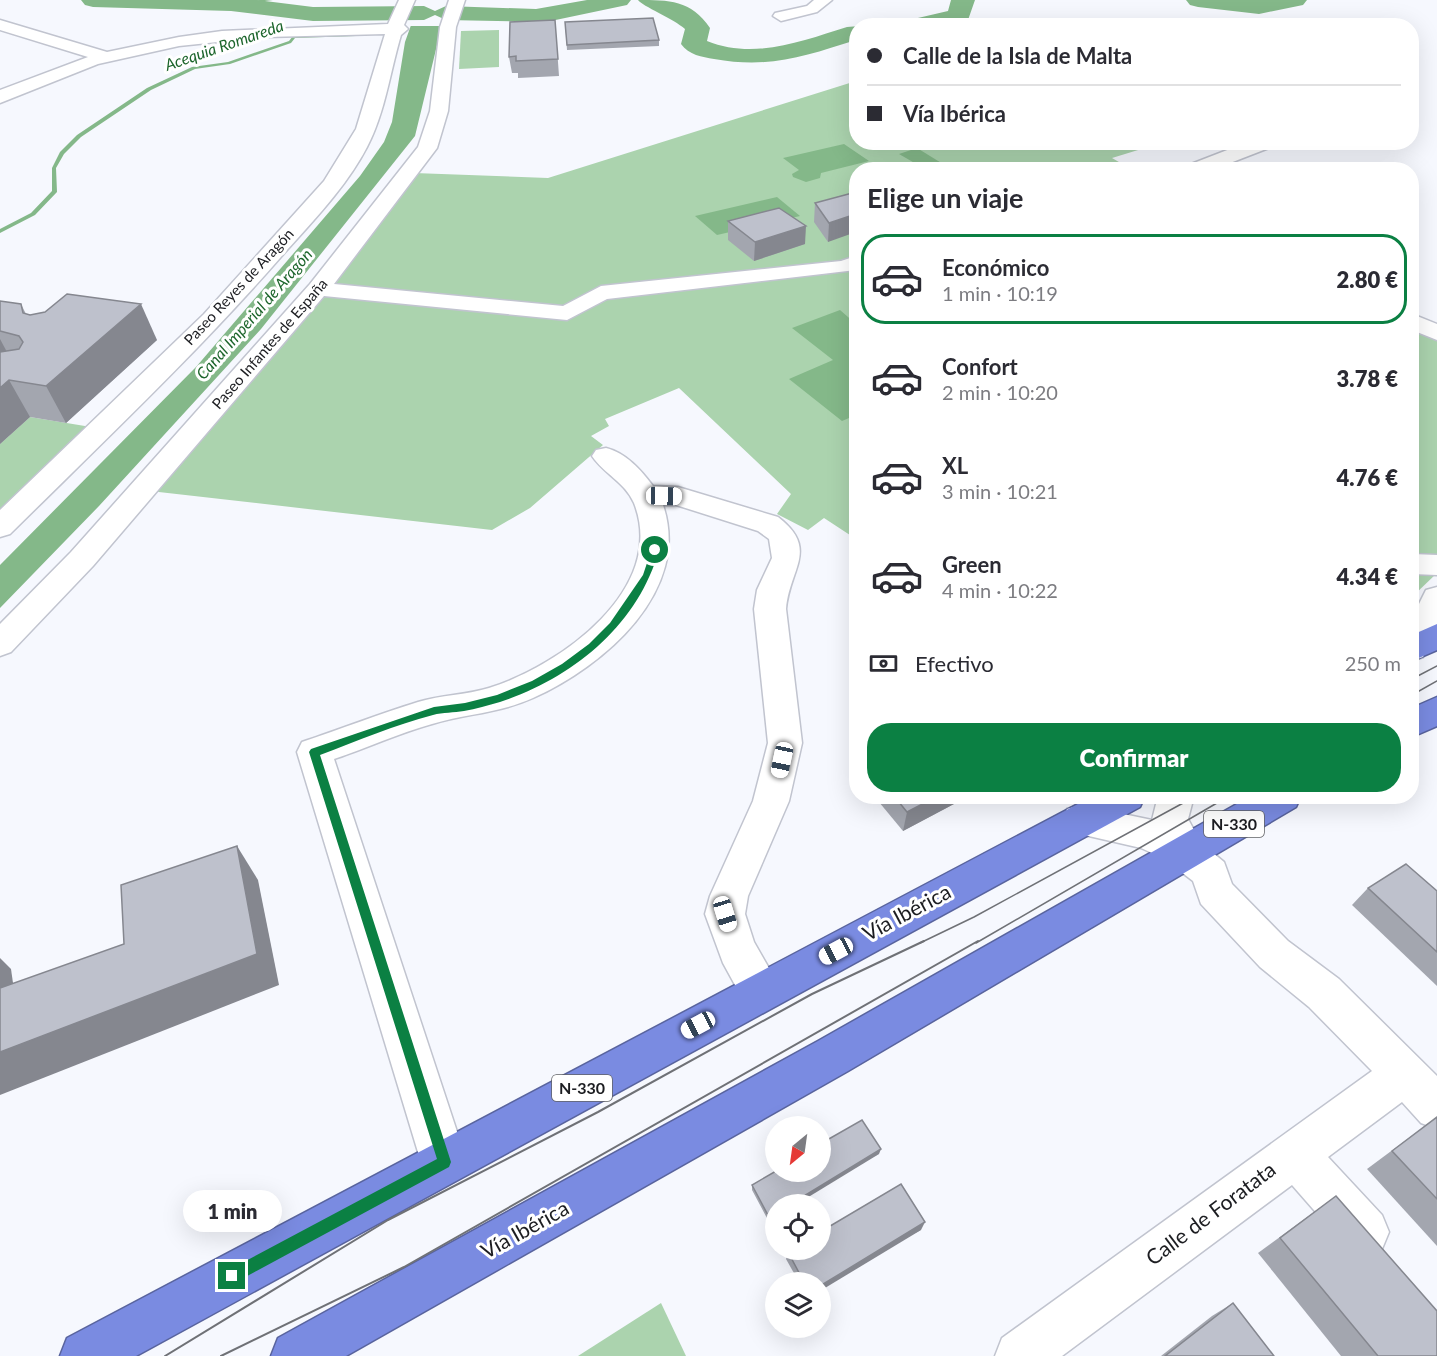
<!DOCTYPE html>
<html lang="es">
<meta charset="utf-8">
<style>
body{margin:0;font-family:Lato,sans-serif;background:#f7f7f7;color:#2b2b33;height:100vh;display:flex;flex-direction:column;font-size:22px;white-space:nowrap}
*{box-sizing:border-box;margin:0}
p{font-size:20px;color:#7c7c81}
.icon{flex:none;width:33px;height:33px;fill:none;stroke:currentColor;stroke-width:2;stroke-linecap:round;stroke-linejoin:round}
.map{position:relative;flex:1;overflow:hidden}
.panel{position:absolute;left:849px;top:162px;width:570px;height:642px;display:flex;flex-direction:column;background:#fff;border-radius:24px;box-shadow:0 6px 24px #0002}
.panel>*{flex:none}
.top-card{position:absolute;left:849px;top:18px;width:570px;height:132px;border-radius:24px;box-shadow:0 6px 24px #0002;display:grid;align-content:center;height:132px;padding:0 18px;background:#fff}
.needle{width:39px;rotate:209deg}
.buttons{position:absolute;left:765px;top:1116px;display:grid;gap:12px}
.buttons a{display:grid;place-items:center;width:66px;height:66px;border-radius:50%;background:#fff;box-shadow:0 6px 24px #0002;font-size:30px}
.end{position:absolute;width:27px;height:27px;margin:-14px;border:8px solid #0b8043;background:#fff;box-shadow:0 0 0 3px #fff}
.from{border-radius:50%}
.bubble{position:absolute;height:42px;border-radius:21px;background:#fff;box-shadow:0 6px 24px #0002;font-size:20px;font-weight:800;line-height:42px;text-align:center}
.car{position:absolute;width:18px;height:36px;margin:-18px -9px;border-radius:8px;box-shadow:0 0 4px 2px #0007;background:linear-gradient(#fff 24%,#345 0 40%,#fff 0 76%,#345 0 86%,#fff 0)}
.top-card b{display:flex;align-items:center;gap:21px;height:57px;font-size:22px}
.top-card b+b{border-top:2px solid #e1e1e2}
.top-card i{width:15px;height:15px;background:#2b2b33}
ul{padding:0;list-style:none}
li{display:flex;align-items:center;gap:18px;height:90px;margin:0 12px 9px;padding:0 6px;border:3px solid transparent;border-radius:24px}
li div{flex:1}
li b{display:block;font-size:22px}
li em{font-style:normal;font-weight:800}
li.selected{border-color:#0b8043}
li>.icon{width:54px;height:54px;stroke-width:1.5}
h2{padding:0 18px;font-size:27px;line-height:72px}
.pay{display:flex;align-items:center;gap:15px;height:66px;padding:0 18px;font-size:22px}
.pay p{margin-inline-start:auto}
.action{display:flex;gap:12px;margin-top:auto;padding:12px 18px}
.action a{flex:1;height:69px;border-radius:24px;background:#0b8043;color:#fff;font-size:24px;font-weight:800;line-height:69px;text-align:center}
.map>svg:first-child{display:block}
.green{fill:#abd3ae}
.water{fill:#84b889}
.pier{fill:#f6f8fe}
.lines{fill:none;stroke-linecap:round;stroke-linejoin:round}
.stream{fill:#84b889;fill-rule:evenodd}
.river{fill:#84b889;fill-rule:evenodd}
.minor-casing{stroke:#c1c4cf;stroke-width:3}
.highway-casing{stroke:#59649e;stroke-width:3}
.minor{fill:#fff;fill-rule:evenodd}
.highway{fill:#7a8be1;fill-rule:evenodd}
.tram-far1{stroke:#6f7176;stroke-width:1.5}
.tram{stroke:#6f7176;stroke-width:2}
.wall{fill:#a3a6af}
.shaded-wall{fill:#85878f}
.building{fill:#bec1cc;stroke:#85878f;stroke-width:1.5}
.route{fill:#0b8043}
.labels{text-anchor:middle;stroke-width:6;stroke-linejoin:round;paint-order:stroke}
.far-street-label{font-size:15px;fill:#1c1d21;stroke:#fff}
.far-water-label{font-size:16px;font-style:italic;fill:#1c652b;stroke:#fff}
.shield{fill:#fff;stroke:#606164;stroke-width:1.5}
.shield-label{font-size:16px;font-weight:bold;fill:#1c1d21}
.near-street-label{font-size:21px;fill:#1c1d21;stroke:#fff}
</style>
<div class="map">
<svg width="1437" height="1356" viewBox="0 0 1437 1356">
<rect width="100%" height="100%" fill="#f6f8fe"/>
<g class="green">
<path d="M 499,30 L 499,67 L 459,69 L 461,31 Z"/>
<path d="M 856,81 L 856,142 L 1161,143 L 1112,158 L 1131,169 L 856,170 L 856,539 L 824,518 L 808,530 L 777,514 L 791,494 L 679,388 L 605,419 L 609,426 L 591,436 L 603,445 L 530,508 L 492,530 L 150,491 L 414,173 L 548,178 Z"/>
<path d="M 1412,324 L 1437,336 L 1437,573 L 1412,597 Z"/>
<path d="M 30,417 L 91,427 L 0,515 L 0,444 Z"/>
<path d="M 661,1303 L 686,1356 L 578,1356 Z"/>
</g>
<g class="water">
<path d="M 420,0 L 448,0 L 415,136 L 261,329 L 99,506 L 0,608 L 0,565 L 196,367 L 360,176 L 384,142 L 392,122 L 405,42 Z"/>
<path d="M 844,144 L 869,161 L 821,173 L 820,178 L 806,182 L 793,177 L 792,174 L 799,170 L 783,158 Z"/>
<path d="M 917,148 L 943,164 L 925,169 L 899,154 Z"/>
<path d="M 777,197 L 800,216 L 717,235 L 695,216 Z"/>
<path d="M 840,310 L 856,324 L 856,415 L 842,421 L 789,379 L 833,360 L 792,328 Z"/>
</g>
<path class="pier" d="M 417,0 L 451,0 L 443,26 L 408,26 Z"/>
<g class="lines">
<g class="stream">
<path d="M 260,0 L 273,0 L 231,5 L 229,4 Z"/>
<path d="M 355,34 L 356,36 L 295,38 L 291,43 L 230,64 L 195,69 L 151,90 L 81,137 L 64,154 L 56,168 L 57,192 L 35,215 L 0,233 L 0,229 L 31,213 L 52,191 L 52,168 L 60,152 L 77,135 L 147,88 L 192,67 L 228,62 L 289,41 L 293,36 Z"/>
</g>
<g class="river">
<path d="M 81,0 L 257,0 L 313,7 L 424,6 L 435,11 L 446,6 L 536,9 L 587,0 L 631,0 L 627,5 L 546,22 L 446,20 L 435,15 L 424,20 L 313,21 L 231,11 L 93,7 L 85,5 Z"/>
<path d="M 638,0 C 669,0 691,0 710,28 L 707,41 C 754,60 802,41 847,27 L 860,26 L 856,26 L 856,40 C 805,56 770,69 714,59 C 702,57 689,55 681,44 L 685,29 C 674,19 642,6 638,0 Z"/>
<path d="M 951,0 L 975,0 L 968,20 L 953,26 L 902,26 L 905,21 L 948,11 Z"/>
<path d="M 1186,0 L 1307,0 L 1303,5 L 1259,14 L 1198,7 L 1190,5 Z"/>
</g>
<g class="minor-casing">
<g id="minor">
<path d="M 399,0 L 415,0 L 404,25 L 408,29 L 401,35 C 390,72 385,113 367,147 C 345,189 311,223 280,258 C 195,355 102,443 10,534 L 0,537 L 0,510 L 204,314 L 324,181 L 356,129 L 385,34 L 266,37 L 179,46 L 98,64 L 0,103 L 0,90 L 88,57 L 0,30 L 0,20 L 107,52 L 179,37 L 222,31 L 388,24 Z"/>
<path d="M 449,0 L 465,0 L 456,27 L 448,111 L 437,148 L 334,284 L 563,306 L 601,286 L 841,261 L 856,256 L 856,270 L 607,299 L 567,320 L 324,296 L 93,566 L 11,652 L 0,656 L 0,624 L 71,552 L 310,284 L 418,147 L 430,111 L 440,27 Z"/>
<path d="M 814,0 L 832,0 L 817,12 L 781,21 L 773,16 L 775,13 L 807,6 Z"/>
<path d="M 1248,142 L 1276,142 L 1274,146 L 1212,170 L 1183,170 L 1186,166 Z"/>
<path d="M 1412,314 L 1437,324 L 1437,340 L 1412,330 Z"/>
<path d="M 606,448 C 626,453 641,470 653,486 L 678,487 L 778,517 C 820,549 789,569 786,609 L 802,743 L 789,801 L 748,896 L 745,914 L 754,942 L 782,991 L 776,1005 L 761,1010 L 746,1005 L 723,963 L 705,914 L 710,896 L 753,801 L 768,743 L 754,609 L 757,590 L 772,558 L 769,539 L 758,531 L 676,505 L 663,505 C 692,591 604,666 533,698 C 497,714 468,713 432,724 C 399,733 367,748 334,759 L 467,1162 L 460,1178 L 444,1185 L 428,1178 L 421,1162 L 297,752 L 302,742 C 341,729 379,714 418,702 C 441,695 466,695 489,688 C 560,666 668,589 634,503 C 625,482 604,474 592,456 L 596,450 Z"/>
<path d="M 1412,554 L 1437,555 L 1437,575 L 1412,574 Z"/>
<path d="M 1437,587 L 1437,630 L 1423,657 L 1412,661 L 1412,618 L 1426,590 Z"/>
<path d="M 1158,796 L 1194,796 L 1188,819 L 1201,843 L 1224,862 L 1232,884 L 1288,941 L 1339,979 L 1437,1076 L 1437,1129 L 1421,1123 L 1402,1102 L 1328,1157 L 1382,1215 L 1389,1232 L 1382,1249 L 1365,1256 L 1348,1249 L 1292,1185 L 1062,1356 L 995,1356 L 1002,1338 L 1372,1071 L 1309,1007 L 1260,967 L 1201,904 L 1193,881 L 1163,858 L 1141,848 L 1067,831 L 1062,820 L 1067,809 L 1080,805 L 1152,820 Z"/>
</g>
</g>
<g class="highway-casing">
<g id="highway">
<path d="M 1437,624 L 1437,650 L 1412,661 L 1412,635 Z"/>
<path d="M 1437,697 L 1437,726 L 1412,737 L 1412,708 Z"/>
<path d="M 1093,796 L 1145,796 L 1140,807 L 136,1356 L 60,1356 L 67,1338 Z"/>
<path d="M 1251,796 L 1301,796 L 1296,807 L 848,1071 L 346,1356 L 271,1356 L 278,1338 L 818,1041 Z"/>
</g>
</g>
<use href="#minor" class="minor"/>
<use href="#highway" class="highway"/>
<g class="tram-far1">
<path d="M 1412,679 L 1437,666"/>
<path d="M 1412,695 L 1437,681"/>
<path d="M 920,943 L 974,917 L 1196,796"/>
<path d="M 976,943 L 1229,796"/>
</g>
<g class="tram">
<path d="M 165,1356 L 388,1220 L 598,1112 L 812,994 L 924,941"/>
<path d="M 221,1356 L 404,1267 L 978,941"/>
</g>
</g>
<g class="wall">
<path d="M 555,20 L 559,76 L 518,78 L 518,73 L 512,73 L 509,57 Z"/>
<path d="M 565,22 L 659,40 L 659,46 L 567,50 Z"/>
<path d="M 856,192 L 828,242 L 814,222 L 815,203 Z"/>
<path d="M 728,221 L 805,244 L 754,261 L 728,240 Z"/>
<path d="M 0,301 L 21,304 L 26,314 L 157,340 L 66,423 L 30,417 L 0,444 Z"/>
<path d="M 874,796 L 969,796 L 903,831 Z"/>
<path d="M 1368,888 L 1437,891 L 1437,986 L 1352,905 Z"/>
<path d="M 1437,1117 L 1437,1246 L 1367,1169 Z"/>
<path d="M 879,1154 L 776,1204 L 776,1218 L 769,1222 L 752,1190 L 752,1185 Z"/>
<path d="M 1336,1196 L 1437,1356 L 1341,1356 L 1258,1253 Z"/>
<path d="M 921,1230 L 820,1282 L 799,1282 L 786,1259 L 788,1252 Z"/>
<path d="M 1233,1303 L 1274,1356 L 1161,1356 L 1212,1316 Z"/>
</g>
<g class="shaded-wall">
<path d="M 856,214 L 856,232 L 828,242 L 829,223 Z"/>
<path d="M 806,226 L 805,244 L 754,261 L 755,242 Z"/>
<path d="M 141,304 L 157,340 L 66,423 L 46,386 Z"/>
<path d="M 0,339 L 15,367 L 0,375 Z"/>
<path d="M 9,380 L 30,417 L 0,444 L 0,388 Z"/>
<path d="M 938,796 L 969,796 L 903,831 L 907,812 Z"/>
<path d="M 237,846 L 258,880 L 279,985 L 0,1095 L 0,1052 Z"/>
<path d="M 0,958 L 11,969 L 19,1025 L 0,1009 Z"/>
<path d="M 881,1149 L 879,1154 L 797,1204 L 791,1204 Z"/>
<path d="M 776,1214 L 776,1218 L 769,1222 L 769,1217 Z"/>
<path d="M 925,1222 L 921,1230 L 820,1291 L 820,1286 Z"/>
</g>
<g class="building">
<path d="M 653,18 L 659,40 L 567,45 L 565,22 Z"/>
<path d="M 555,20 L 558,59 L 516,61 L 516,56 L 509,57 L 510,22 Z"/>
<path d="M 856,192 L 856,214 L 829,223 L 815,203 Z"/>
<path d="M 779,208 L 806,226 L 755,242 L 728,221 Z"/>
<path d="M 67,294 L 141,304 L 46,386 L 9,380 L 0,388 L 0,352 L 19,349 L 23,342 L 19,336 L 0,331 L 0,301 L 21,304 L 23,313 L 30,315 L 45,312 Z"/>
<path d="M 894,796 L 938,796 L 907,812 Z"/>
<path d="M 237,846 L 257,954 L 0,1052 L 0,988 L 124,944 L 121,885 Z"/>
<path d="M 1406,864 L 1437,891 L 1437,952 L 1368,888 Z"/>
<path d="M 1437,1117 L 1437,1199 L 1392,1151 Z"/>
<path d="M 862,1120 L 881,1149 L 791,1204 L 776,1204 L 776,1214 L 769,1217 L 752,1185 L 776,1171 L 820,1172 L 820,1144 Z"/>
<path d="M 901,1184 L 925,1222 L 820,1286 L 820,1282 L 804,1282 L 788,1252 L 791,1250 L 820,1250 L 820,1232 Z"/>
<path d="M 1336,1196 L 1437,1311 L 1437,1356 L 1378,1356 L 1280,1238 Z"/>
<path d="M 1233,1303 L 1274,1356 L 1165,1356 Z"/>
</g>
<path class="route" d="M 652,548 L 659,550 C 638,625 573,678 500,702 C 488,705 476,709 464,711 C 454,713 443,712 433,715 C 395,725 357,741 320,755 L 451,1162 L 449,1167 L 238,1281 L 232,1284 L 227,1281 L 225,1276 L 227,1271 L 437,1159 L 309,752 L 311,749 L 434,707 L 465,703 L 497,695 L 532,681 L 562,664 L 589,644 L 610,623 L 643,575 Z"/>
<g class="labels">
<g class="far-street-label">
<text transform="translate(239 287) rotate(-47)" y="5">Paseo Reyes de Aragón</text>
<text transform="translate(270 344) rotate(-49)" y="5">Paseo Infantes de España</text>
</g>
<g class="far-water-label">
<text transform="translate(224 45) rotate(-19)" y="6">Acequia Romareda</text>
<text transform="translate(254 314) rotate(-49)" y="6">Canal Imperial de Aragón</text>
</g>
<g class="shield">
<rect x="1204" y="811" width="60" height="26" rx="4.5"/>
<rect x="552" y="1075" width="60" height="26" rx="4.5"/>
</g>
<g class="shield-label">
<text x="1234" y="830">N-330</text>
<text x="582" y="1094">N-330</text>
</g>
<g class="near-street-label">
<text transform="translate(907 913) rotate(-28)" y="7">Vía Ibérica</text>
<text transform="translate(1211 1214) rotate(-37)" y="7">Calle de Foratata</text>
<text transform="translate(525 1230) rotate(-29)" y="7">Vía Ibérica</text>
</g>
</g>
</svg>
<div class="buttons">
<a><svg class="needle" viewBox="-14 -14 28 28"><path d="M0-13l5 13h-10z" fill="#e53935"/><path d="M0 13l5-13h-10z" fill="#7c7c81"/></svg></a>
<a><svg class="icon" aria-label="locate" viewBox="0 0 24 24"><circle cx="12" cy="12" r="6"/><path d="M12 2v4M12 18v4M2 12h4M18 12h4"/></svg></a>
<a><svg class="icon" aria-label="layers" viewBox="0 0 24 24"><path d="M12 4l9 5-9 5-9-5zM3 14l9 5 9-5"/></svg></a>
</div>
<i class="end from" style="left:655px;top:550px"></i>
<i class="end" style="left:232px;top:1276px"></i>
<div class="bubble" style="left:183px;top:1190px;width:99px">1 min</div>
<i class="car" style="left:664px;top:496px;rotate:91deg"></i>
<i class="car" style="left:782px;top:760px;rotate:192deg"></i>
<i class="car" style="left:725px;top:914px;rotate:163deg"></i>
<i class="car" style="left:836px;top:951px;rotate:242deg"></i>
<i class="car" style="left:698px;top:1025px;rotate:242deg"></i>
<div class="top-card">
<b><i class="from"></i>Calle de la Isla de Malta</b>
<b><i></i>Vía Ibérica</b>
</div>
<section class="panel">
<h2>Elige un viaje</h2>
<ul>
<li class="selected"><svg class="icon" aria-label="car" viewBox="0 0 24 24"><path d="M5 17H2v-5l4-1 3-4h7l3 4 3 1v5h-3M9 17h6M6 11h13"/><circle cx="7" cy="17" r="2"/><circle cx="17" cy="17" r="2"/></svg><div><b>Económico</b><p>1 min · 10:19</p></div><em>2.80 €</em></li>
<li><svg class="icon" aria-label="car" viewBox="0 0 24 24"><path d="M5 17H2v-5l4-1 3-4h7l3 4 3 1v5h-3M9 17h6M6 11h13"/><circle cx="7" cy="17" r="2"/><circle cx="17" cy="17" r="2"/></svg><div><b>Confort</b><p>2 min · 10:20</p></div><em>3.78 €</em></li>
<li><svg class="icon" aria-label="car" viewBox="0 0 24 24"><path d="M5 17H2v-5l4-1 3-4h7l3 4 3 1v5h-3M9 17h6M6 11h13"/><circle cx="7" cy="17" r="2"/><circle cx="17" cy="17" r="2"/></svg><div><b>XL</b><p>3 min · 10:21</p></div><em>4.76 €</em></li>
<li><svg class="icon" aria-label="car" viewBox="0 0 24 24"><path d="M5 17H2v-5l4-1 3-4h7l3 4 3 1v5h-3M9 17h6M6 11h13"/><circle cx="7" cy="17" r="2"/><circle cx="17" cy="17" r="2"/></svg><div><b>Green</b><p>4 min · 10:22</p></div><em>4.34 €</em></li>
</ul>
<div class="pay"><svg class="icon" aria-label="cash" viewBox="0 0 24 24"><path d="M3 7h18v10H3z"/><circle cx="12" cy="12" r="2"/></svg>Efectivo<p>250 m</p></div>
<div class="action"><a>Confirmar</a></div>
</section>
</div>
